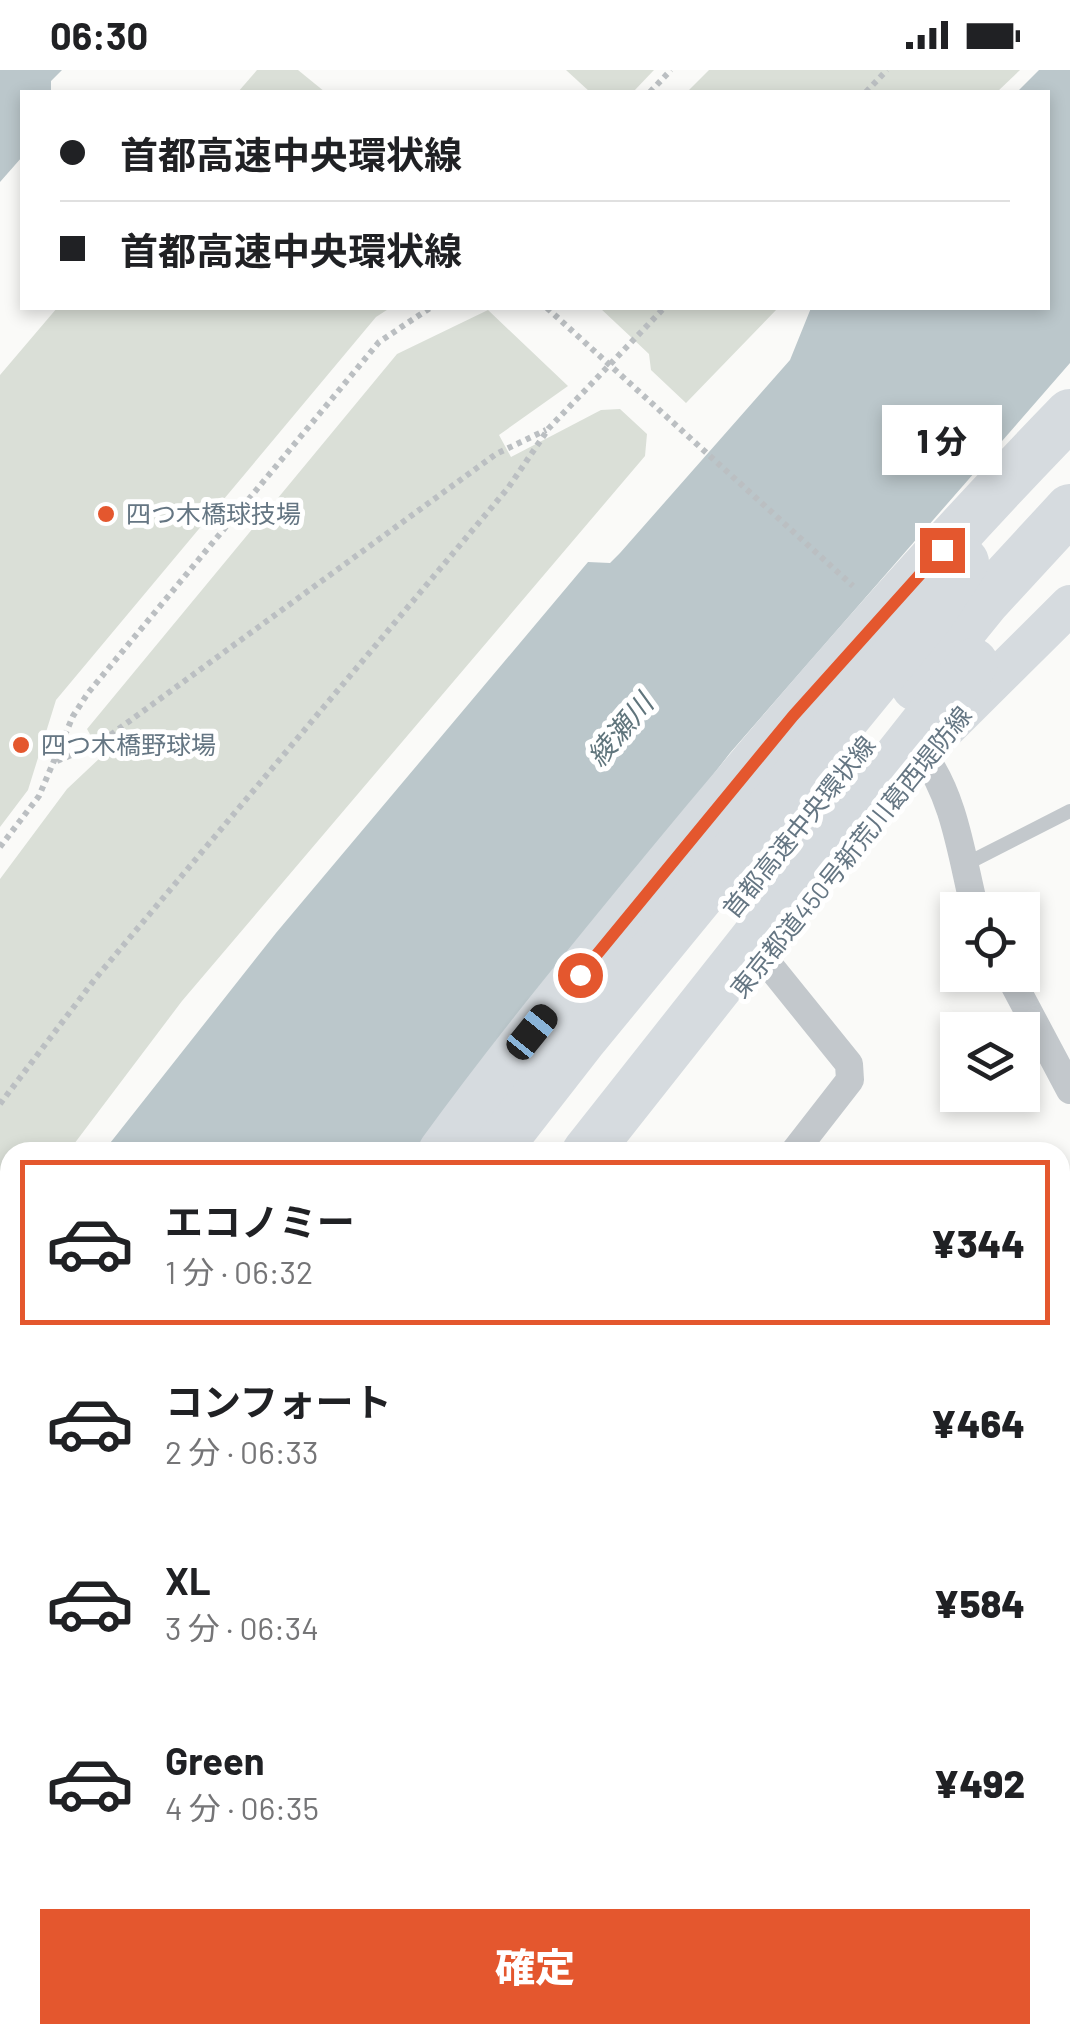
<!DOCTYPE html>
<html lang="ja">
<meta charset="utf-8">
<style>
body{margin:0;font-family:Barlow,"Noto Sans JP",sans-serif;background:#f2f2f2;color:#202124;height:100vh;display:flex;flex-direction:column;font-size:38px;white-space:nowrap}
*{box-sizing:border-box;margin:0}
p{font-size:32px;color:#757577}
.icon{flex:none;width:55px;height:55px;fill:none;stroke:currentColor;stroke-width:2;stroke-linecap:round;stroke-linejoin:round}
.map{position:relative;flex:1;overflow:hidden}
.details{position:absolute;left:0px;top:1072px;width:1070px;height:902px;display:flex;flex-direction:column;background:#fff;border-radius:30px 30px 0 0;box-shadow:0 5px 15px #0003}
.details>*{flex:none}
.banner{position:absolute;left:20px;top:20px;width:1030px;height:220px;border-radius:0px;box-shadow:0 5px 15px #0003;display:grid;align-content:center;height:220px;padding:0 40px;background:#fff}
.controls{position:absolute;left:940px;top:822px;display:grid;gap:20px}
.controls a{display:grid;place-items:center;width:100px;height:100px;border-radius:0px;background:#fff;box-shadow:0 5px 15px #0003;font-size:50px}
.end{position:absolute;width:45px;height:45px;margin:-22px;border:12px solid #e4572e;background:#fff;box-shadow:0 0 0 5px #fff}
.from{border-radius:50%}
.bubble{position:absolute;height:70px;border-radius:0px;background:#fff;box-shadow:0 5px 15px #0003;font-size:32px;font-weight:800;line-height:70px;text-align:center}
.car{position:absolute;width:30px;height:60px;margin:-30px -15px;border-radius:12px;box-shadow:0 0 8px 2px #0007;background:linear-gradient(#222 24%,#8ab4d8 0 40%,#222 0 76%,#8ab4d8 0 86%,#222 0)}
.banner b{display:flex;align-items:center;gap:35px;height:95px;font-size:38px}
.banner b+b{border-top:2px solid #e0e0e0}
.banner i{width:25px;height:25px;background:#202124}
ul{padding:18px 0 0;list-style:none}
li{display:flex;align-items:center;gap:30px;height:165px;margin:0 20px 15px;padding:0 20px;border:5px solid transparent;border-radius:0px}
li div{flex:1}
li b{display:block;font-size:38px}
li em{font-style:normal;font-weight:800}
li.active{border-color:#e4572e}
li>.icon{width:90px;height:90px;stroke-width:1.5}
.button{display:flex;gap:20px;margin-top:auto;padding:20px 40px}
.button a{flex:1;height:115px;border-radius:0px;background:#e4572e;color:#fff;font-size:40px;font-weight:800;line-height:115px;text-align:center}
.status{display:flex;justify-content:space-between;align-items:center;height:70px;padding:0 50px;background:#fff;direction:ltr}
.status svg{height:28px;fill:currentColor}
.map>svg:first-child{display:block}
.green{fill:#dadfd7}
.water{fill:#bbc7cb}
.building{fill:#aab3b9;stroke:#dcdcda;stroke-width:2.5}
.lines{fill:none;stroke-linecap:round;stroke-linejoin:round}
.path{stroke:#bbbfc2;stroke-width:6;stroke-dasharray:5 5;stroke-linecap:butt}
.service{stroke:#c3c8cc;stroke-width:14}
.minor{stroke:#c3c8cc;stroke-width:28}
.tertiary{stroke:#c3c8cc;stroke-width:35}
.secondary{stroke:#d6dbdf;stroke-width:40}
.motorway{stroke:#d6dbdf;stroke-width:50}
.route{stroke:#e4572e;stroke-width:12}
.poi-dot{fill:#e4572e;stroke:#fff;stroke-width:4}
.labels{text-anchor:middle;stroke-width:10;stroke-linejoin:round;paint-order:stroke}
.poi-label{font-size:25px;fill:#657683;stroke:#fff;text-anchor:start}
.street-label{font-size:25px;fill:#657683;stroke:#fff}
.water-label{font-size:28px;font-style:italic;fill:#60757c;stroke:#fff}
</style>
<div class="status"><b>06:30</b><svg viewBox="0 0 49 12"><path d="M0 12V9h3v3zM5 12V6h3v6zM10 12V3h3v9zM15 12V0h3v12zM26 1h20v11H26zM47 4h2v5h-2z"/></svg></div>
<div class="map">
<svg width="1070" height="1973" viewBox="0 0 1070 1973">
<rect width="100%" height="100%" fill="#fafaf8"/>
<g class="green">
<path d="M 257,0 L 298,0 L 325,22 L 238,22 Z"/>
<path d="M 566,0 L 654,0 L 633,22 L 590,22 Z"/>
<path d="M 709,0 L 1020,0 L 997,22 L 687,22 Z"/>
<path d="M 57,238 L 390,238 L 376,247 L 56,630 L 28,720 L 0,757 L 0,305 Z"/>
<path d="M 600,238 L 778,238 L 686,333 L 651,300 L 649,284 Z"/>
<path d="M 488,240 L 568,316 L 499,365 L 511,387 L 601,340 L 620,339 L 647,364 L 645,386 L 182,931 L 68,1082 L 10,1082 L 10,1160 L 0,1173 L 0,809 L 67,719 L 102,686 L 87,659 L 397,284 Z"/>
<path d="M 658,1965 L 848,1965 L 855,1973 L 662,1973 Z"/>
</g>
<g class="water">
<path d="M 0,0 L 62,0 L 51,11 L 51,22 L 22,22 L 22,87 L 0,112 Z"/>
<path d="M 1039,0 L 1070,0 L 1070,293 L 730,683 L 421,1082 L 103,1082 L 276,863 L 588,492 L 610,493 L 620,483 L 790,290 L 811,238 L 1048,238 L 1048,22 L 1017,22 Z"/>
<path d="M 10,1206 L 10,1618 L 0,1632 L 0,1220 Z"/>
</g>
<g class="building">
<path d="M 1070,1883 L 1070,1927 L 1061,1923 L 1063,1908 L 1060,1908 Z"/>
<path d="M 651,1965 L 655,1973 L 631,1973 L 650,1965 Z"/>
</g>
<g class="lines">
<g class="path">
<path d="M 650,22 L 671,0"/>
<path d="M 866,22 L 887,0"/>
<path d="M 547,238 L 853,516"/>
<path d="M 57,691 L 98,674 L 496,384 L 546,360"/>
<path d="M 0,777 L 39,726 L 73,646 L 88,623 L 379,272 L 430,238"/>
<path d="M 0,1034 L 95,909 L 508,418 L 549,358 L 664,238"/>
</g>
<g class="service">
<path d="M 964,795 L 1070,741"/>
<path d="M 1060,1437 L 1070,1462"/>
<path d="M 504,1973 L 507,1965"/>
</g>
<g class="minor">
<path d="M 923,685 C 955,727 962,789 975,840"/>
<path d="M 765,890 L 849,994 L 850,1010 L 794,1082"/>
<path d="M 1009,905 L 1070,1020"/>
<path d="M 1060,1137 L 1070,1124"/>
<path d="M 1060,1531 L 1070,1528"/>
<path d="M 1060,1757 L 1070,1761"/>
<path d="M 1060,1860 L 1070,1847"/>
<path d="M 67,1965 L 88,1973"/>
<path d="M 969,1973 L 975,1965"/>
</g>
<path class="tertiary" d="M 0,1940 L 10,1953"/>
<g class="secondary">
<path d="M 942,662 L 1070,535"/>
<path d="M 0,1893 L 10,1880"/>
</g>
<g class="motorway">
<path d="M 916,616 L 985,531 L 1070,439"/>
<path d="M 443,1082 C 514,984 591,891 668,797 C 797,641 929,489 1070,344"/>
<path d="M 494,1082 L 582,969 L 930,544 L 964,492"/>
<path d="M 587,1082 L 973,593"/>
<path d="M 0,1664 L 10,1650"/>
<path d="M 0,1726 L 10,1712"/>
<path d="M 0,1797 L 10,1783"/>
<path d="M 0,1854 L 10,1840"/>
</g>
</g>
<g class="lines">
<path class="route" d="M 580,905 L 793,646 L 942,480"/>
</g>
<g class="poi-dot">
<circle cx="106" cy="444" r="10"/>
<circle cx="21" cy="675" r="10"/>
</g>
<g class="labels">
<g class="poi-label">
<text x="126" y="453">四つ木橋球技場</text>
<text x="41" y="684">四つ木橋野球場</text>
</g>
<g class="street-label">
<text transform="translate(799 757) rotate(-51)" y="9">首都高速中央環状線</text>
<text transform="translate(851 782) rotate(-51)" y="9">東京都道450号新荒川葛西堤防線</text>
</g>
<g class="water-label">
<text transform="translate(620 660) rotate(-50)" y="10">綾瀬川</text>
</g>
</g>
</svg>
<div class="controls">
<a><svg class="icon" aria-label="locate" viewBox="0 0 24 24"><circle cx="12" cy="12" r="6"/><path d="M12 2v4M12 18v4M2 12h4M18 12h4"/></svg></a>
<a><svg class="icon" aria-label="layers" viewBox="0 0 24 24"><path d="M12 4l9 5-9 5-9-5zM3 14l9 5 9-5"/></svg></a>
</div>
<i class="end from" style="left:580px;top:905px"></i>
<i class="end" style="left:942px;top:480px"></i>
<div class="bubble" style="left:882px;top:335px;width:120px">1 分</div>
<i class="car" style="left:532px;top:962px;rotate:39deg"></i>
<div class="banner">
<b><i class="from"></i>首都高速中央環状線</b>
<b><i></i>首都高速中央環状線</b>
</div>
<section class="details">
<ul>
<li class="active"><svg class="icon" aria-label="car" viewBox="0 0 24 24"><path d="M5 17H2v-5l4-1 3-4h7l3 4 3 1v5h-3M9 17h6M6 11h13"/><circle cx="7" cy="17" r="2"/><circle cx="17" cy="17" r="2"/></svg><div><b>エコノミー</b><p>1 分 · 06:32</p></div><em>¥344</em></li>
<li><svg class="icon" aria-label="car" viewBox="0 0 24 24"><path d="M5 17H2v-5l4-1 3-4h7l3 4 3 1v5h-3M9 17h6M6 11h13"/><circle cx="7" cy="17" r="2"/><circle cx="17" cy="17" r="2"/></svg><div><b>コンフォート</b><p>2 分 · 06:33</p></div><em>¥464</em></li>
<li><svg class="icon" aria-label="car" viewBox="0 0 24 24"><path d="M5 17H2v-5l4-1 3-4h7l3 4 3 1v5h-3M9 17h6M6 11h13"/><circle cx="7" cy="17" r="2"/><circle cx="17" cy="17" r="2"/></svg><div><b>XL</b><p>3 分 · 06:34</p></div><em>¥584</em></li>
<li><svg class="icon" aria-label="car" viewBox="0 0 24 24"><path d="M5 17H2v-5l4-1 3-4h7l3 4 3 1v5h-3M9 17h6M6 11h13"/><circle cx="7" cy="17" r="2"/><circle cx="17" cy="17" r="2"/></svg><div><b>Green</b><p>4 分 · 06:35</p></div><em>¥492</em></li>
</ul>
<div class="button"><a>確定</a></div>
</section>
</div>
